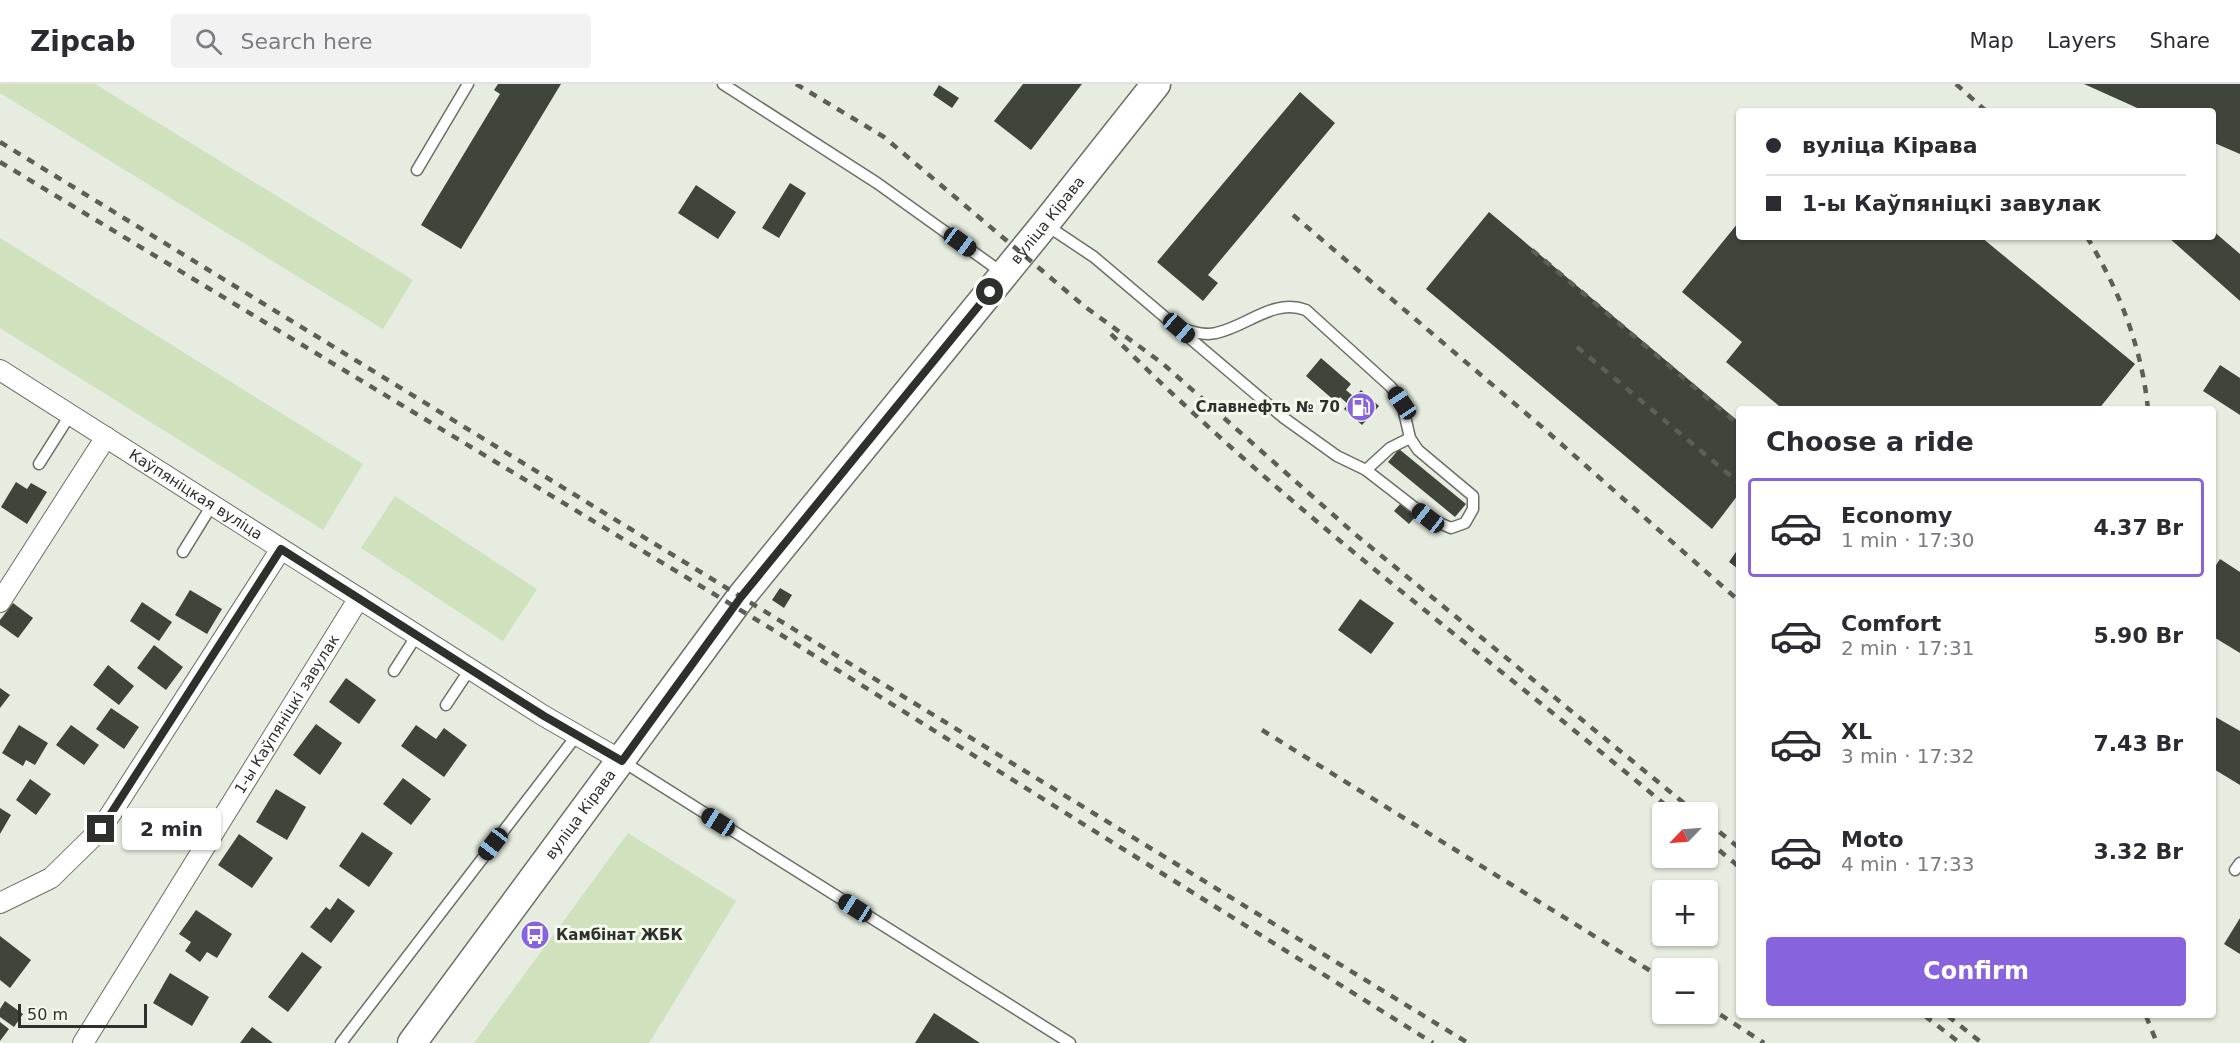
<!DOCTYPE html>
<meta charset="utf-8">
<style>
body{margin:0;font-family:"DejaVu Sans",sans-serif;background:#f2f2f3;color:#2b2b33;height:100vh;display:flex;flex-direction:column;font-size:22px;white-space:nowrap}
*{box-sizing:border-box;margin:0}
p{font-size:20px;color:#7c7c81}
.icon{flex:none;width:33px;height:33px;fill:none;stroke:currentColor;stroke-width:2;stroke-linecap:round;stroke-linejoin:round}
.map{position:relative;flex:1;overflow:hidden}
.sheet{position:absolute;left:1736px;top:322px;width:480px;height:612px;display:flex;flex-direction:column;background:#fff;border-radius:6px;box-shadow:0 2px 4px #0004}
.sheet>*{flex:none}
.banner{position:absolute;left:1736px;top:24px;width:480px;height:132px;border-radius:6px;box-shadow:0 2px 4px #0004;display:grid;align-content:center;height:132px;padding:0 30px;background:#fff}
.needle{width:39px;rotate:245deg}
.tools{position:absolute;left:1652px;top:718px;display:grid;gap:12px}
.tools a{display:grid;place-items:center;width:66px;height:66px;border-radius:6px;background:#fff;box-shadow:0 2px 4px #0004;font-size:30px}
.scale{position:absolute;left:18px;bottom:15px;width:129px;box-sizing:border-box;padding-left:6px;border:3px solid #2e302b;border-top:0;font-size:16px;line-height:21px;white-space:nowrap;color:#2e302b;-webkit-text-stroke:4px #f3f9ec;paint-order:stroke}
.end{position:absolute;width:27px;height:27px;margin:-14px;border:8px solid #2e302b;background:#fff;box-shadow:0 0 0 3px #fff}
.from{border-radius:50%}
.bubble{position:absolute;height:42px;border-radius:6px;background:#fff;box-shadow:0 2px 4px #0004;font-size:20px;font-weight:600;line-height:42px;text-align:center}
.car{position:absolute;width:18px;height:36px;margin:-18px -9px;border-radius:8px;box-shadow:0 0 4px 2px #0007;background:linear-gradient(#222 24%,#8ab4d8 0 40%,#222 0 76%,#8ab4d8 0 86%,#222 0)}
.banner b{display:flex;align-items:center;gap:21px;height:57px;font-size:22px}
.banner b+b{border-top:2px solid #e1e1e2}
.banner i{width:15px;height:15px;background:#2b2b33}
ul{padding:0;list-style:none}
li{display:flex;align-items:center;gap:18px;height:99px;margin:0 12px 9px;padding:0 18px;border:3px solid transparent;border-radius:6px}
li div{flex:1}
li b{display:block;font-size:22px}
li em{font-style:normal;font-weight:600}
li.active{border-color:#8863de}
li>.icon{width:54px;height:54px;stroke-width:1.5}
h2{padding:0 30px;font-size:27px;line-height:72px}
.action{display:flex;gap:12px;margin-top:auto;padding:12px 30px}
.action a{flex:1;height:69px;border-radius:6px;background:#8863de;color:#fff;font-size:24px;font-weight:600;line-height:69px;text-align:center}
header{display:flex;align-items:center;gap:36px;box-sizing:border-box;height:84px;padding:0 30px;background:#fff;border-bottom:2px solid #e1e1e2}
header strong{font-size:28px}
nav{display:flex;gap:33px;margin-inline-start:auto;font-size:21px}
.search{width:420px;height:54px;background:#f2f2f3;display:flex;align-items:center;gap:15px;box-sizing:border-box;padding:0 21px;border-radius:6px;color:#7c7c81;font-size:22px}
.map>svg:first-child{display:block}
.green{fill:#cfe1bd}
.building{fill:#40453b}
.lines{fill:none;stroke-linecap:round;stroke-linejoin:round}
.service-casing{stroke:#6b7065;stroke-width:13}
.minor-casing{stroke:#6b7065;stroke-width:22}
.secondary-casing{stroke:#6b7065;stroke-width:31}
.service{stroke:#fff;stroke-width:10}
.minor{stroke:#fff;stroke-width:20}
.secondary{stroke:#fff;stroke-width:28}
.rail{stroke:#5c5f58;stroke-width:4.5;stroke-dasharray:8 8;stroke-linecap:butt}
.route{stroke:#2e302b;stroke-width:8}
.labels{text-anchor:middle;stroke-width:6;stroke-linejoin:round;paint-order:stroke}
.street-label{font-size:15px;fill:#2e302b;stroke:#f3f9ec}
.poi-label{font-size:15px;font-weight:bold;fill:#2e302b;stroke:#f3f9ec;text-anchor:end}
</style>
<header>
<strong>Zipcab</strong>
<div class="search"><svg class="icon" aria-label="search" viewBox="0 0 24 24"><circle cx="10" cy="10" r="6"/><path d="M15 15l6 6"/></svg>Search here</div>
<nav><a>Map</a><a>Layers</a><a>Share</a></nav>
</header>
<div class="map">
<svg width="2240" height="959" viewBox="0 0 2240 959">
<rect width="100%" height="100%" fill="#e6ecdf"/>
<g class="green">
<path d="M 0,0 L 95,0 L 413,196 L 383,245 L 0,9 Z"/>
<path d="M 0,154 L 363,380 L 323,446 L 0,244 Z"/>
<path d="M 395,412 L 537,505 L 503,557 L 361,464 Z"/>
<path d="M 628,749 L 736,817 L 649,959 L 474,959 Z"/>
</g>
<g class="building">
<path d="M 498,0 L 561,0 L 461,165 L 421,141 L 500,10 L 494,6 Z"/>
<path d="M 1023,0 L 1082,0 L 1031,66 L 994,37 Z"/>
<path d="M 2084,0 L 2240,0 L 2240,70 L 2212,58 L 2212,27 L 2144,27 Z"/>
<path d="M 939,1 L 959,14 L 952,24 L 933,11 Z"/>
<path d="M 1300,8 L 1335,39 L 1208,191 L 1218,199 L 1203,217 L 1157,178 Z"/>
<path d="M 790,99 L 806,109 L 779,154 L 762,144 Z"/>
<path d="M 696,101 L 736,128 L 718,155 L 678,129 Z"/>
<path d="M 1489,128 L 1738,337 L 1738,411 L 1712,445 L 1426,205 Z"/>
<path d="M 1738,139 L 1738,153 L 1981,153 L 2135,280 L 2098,326 L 1784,326 L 1726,278 L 1742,258 L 1682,208 Z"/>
<path d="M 2212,146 L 2240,170 L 2240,217 L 2168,153 L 2212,153 Z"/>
<path d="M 1321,274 L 1351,300 L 1346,306 L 1354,313 L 1361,306 L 1379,322 L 1362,341 L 1344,325 L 1348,320 L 1340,313 L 1336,318 L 1306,292 Z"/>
<path d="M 2220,281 L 2240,294 L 2240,331 L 2203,307 Z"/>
<path d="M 1399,365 L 1466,420 L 1455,433 L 1388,378 Z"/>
<path d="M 16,398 L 27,405 L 31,399 L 47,408 L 27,440 L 1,423 Z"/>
<path d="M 1401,419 L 1416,432 L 1409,440 L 1394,427 Z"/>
<path d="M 1738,465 L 1738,485 L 1729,478 Z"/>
<path d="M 2220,475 L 2240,488 L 2240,569 L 2212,552 L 2212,487 Z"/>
<path d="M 780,504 L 792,511 L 784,524 L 772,516 Z"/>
<path d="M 190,506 L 222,525 L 207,550 L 175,531 Z"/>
<path d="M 1360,515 L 1394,539 L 1371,570 L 1338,546 Z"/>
<path d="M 142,518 L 172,538 L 159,557 L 130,537 Z"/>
<path d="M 13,519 L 33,534 L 18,554 L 0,541 L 0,536 Z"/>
<path d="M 154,561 L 183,583 L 166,606 L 137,584 Z"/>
<path d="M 108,581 L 134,602 L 119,621 L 93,601 Z"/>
<path d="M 346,594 L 376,616 L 359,640 L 329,618 Z"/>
<path d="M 0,604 L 10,611 L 0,624 Z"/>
<path d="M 111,624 L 139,643 L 124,665 L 96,645 Z"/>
<path d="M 2212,631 L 2240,647 L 2240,701 L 2212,684 Z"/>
<path d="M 316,640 L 342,659 L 320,691 L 293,671 Z"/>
<path d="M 19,641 L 48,659 L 35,681 L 26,676 L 23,682 L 2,669 Z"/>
<path d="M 71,641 L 99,661 L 84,681 L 56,661 Z"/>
<path d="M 416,641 L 436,655 L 444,644 L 467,661 L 444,693 L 401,662 Z"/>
<path d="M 403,694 L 431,715 L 411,741 L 383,720 Z"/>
<path d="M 30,695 L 51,710 L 36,731 L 16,716 Z"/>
<path d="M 276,705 L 306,723 L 287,756 L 256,738 Z"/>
<path d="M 0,724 L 11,731 L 0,750 Z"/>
<path d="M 362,748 L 393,769 L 369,803 L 339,782 Z"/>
<path d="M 239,750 L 273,774 L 252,804 L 218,781 Z"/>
<path d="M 338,814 L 355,827 L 331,859 L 310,843 L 326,823 L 330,826 Z"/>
<path d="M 196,826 L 232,850 L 217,874 L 207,868 L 200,878 L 185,867 L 191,858 L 179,850 Z"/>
<path d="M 2240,834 L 2240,870 L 2224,860 Z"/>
<path d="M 0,852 L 31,876 L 10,904 L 0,896 Z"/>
<path d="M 302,868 L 322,883 L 288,928 L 268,913 Z"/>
<path d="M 170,889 L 209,913 L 192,942 L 153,919 Z"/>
<path d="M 5,917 L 23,930 L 14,943 L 0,933 L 0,925 Z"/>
<path d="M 934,929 L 980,959 L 915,959 Z"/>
<path d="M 0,938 L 9,945 L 0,957 Z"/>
<path d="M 252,943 L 273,959 L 240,959 Z"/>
</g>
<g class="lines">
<g class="service-casing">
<g id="service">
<path d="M 723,0 L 877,99 L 1004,190"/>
<path d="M 417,86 L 468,0"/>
<path d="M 1046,141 L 1094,173 L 1284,334 L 1337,372 L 1366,386 L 1428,434 L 1451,444 L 1465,439 L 1473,425 L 1473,412 L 1418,366 L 1410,354 L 1402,319 L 1391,303 L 1306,226 C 1273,214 1248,242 1216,249 C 1204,252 1191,247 1179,244"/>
<path d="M 39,380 L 70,331"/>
<path d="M 1366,386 L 1390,364 L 1410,354"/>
<path d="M 183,468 L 212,421"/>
<path d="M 394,587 L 417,551"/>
<path d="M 446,621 L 470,585"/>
<path d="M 622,677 L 1070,959"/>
<path d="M 2235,786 L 2240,779"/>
<path d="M 341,959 L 577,651"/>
</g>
</g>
<g class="minor-casing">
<g id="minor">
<path id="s1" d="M 0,286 L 544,632 L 622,677"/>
<path d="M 0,518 L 106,353"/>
<path d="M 0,819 L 51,794 L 101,745 L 281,465"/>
<path id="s2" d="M 83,959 L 359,514"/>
</g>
</g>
<g class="secondary-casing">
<g id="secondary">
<path id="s3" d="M 412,959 L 741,513 L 1045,140 L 1156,0"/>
</g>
</g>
<use href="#service" class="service"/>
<use href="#minor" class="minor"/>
<use href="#secondary" class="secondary"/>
<g class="rail">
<path d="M 796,0 L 884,53 L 1084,222 L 1162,279 L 1356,451 L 1696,729"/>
<path d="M 1956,0 L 1986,27"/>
<path d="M 0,58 L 1468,959"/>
<path d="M 0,78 L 775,547 L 1433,959"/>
<path d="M 1293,131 L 1542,343 L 1738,516"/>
<path d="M 2087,153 C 2119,206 2142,263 2148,326"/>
<path d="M 1532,166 L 1738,340"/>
<path d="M 1111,250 C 1285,425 1486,571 1675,729"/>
<path d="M 1577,263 L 1738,398"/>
<path d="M 1262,646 L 1662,894"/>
<path d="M 1707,738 L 1738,763"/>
<path d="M 1707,756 L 1738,782"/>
<path d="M 1707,922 L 1764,959"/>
<path d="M 1925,932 L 1960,959"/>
<path d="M 1948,932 L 1982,959"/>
<path d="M 2146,932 L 2157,959"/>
</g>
</g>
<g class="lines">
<path class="route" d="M 101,745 L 281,465 L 544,632 L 622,677 L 741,513 L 990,208"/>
</g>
<defs>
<g id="fuel-disc" transform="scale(1.5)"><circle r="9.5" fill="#8863de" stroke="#f3f9ec"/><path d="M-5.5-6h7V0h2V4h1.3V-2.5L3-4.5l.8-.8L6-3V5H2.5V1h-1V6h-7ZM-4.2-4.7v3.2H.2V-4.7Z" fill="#fff"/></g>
<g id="bus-disc" transform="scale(1.5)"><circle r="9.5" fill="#8863de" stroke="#f3f9ec"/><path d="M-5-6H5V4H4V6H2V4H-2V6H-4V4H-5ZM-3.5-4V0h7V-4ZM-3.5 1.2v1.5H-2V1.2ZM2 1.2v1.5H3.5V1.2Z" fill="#fff"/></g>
</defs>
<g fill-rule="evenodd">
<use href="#fuel-disc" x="1361" y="323"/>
<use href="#bus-disc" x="535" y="851"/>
</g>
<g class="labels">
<g class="street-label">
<text dy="5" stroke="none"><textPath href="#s3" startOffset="1040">вуліца Кірава</textPath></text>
<text dy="5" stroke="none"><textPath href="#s1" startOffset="232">Каўпяніцкая вуліца</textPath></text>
<text dy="5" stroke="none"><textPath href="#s2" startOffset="387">1-ы Каўпяніцкі завулак</textPath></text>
<text dy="5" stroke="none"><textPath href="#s3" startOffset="284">вуліца Кірава</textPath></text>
</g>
<g class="poi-label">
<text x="1340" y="328">Славнефть № 70</text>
<text x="556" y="856" text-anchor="start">Камбінат ЖБК</text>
</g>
</g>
</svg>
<div class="tools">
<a><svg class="needle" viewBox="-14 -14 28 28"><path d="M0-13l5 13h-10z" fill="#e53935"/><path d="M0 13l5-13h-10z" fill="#7c7c81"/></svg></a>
<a>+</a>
<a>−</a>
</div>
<div class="scale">50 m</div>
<i class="end from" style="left:990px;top:208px"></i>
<i class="end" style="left:101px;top:745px"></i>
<div class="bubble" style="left:122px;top:724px;width:99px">2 min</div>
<i class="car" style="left:960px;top:158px;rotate:126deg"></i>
<i class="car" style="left:1179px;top:244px;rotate:131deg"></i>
<i class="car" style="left:1402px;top:319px;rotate:326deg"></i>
<i class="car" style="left:1428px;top:434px;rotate:308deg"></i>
<i class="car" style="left:718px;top:738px;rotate:302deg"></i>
<i class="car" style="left:493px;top:760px;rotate:218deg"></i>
<i class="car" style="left:855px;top:824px;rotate:302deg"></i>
<div class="banner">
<b><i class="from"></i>вуліца Кірава</b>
<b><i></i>1-ы Каўпяніцкі завулак</b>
</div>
<section class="sheet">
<h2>Choose a ride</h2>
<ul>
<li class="active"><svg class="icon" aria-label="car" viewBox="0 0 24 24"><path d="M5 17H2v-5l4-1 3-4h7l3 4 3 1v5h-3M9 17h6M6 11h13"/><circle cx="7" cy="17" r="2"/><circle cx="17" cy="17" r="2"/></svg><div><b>Economy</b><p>1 min · 17:30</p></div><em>4.37 Br</em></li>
<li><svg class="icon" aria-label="car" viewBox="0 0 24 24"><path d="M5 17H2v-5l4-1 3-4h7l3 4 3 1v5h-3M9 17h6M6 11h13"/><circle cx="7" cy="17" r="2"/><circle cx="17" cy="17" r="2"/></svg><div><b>Comfort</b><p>2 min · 17:31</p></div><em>5.90 Br</em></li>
<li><svg class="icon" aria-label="car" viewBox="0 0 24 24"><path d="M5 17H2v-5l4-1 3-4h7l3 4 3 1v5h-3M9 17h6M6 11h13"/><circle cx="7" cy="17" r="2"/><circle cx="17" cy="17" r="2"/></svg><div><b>XL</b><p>3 min · 17:32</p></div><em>7.43 Br</em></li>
<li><svg class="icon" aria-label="car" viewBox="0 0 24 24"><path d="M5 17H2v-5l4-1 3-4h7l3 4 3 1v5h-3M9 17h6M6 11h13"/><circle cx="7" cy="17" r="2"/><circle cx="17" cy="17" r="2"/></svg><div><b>Moto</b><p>4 min · 17:33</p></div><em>3.32 Br</em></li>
</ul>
<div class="action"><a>Confirm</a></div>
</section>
</div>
